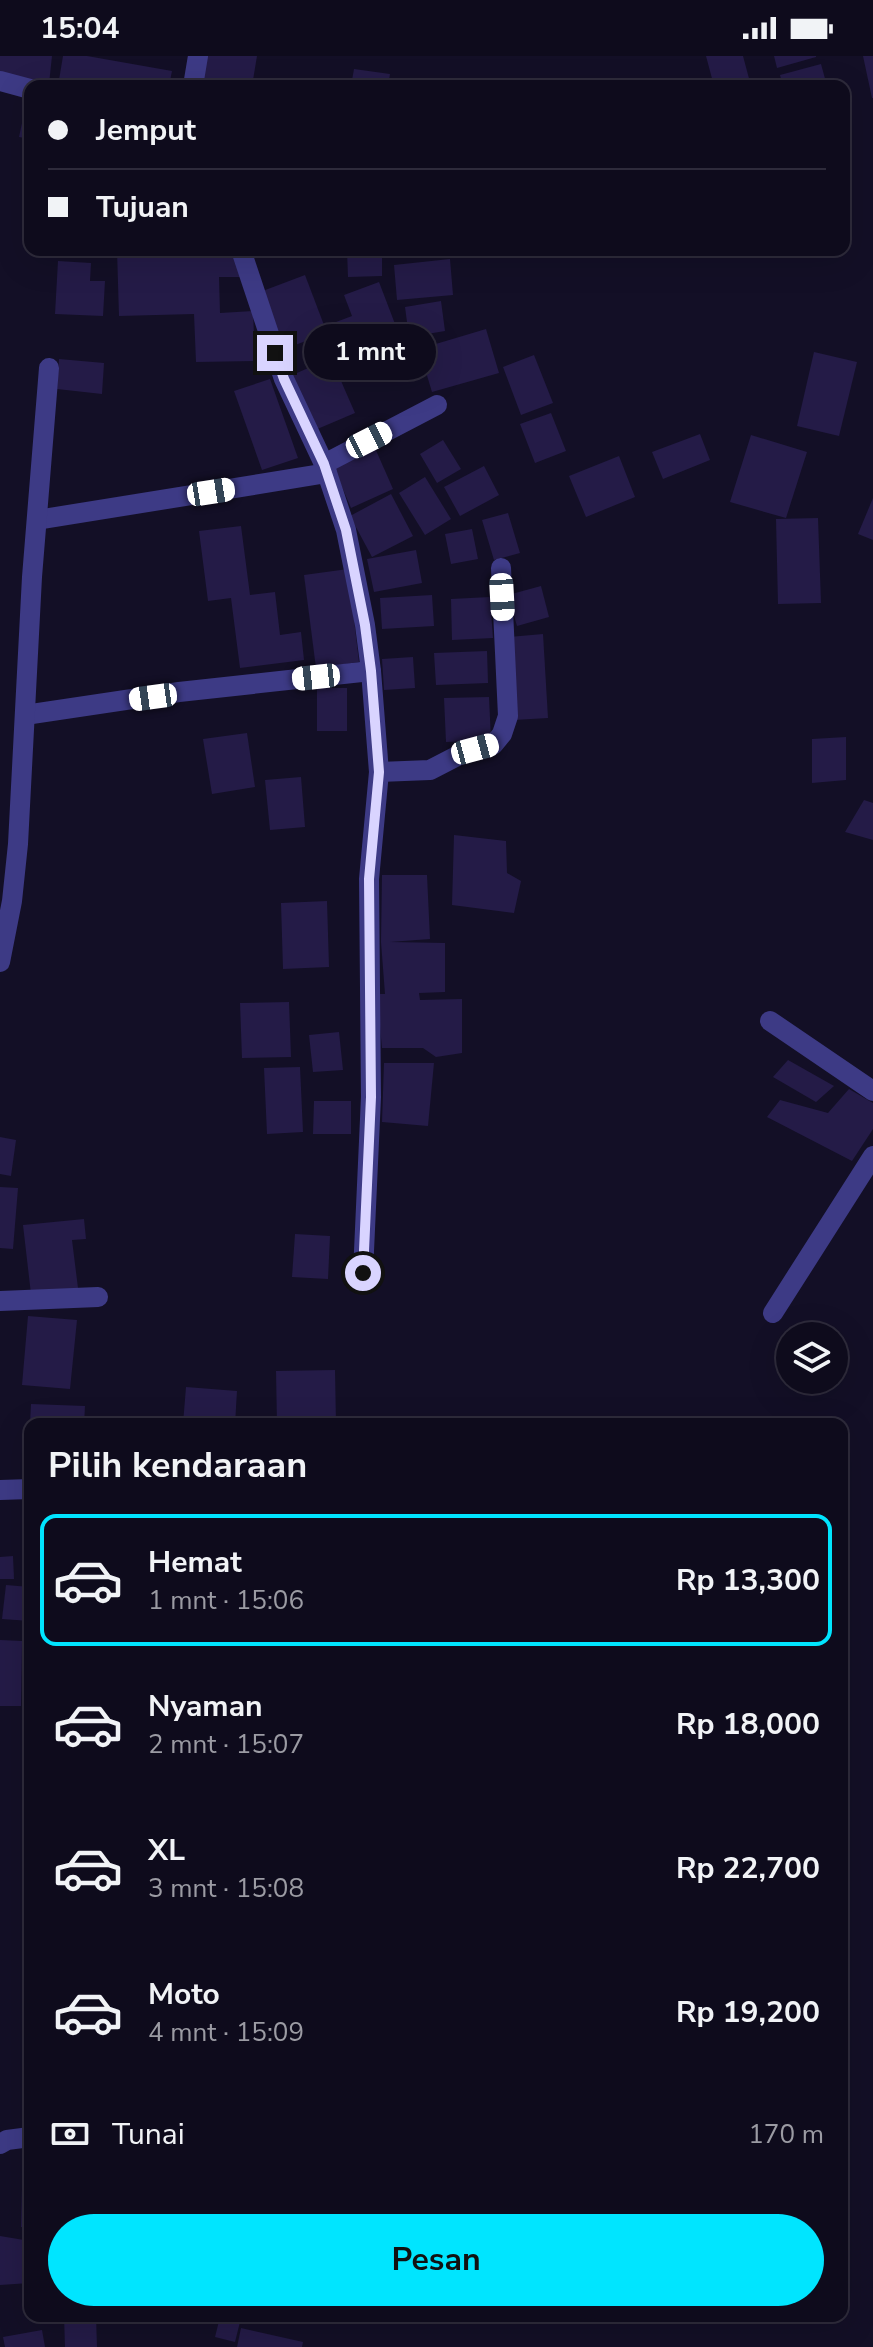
<!DOCTYPE html>
<html lang="id">
<meta charset="utf-8">
<style>
body{margin:0;font-family:"Nunito Sans",sans-serif;background:#171425;color:#f1f3f6;height:100vh;display:flex;flex-direction:column;font-size:30px;white-space:nowrap}
*{box-sizing:border-box;margin:0}
p{font-size:26px;color:#9b9ba3}
.icon{flex:none;width:44px;height:44px;fill:none;stroke:currentColor;stroke-width:2;stroke-linecap:round;stroke-linejoin:round}
.map{position:relative;flex:1;overflow:hidden}
.drawer{position:absolute;left:24px;top:1362px;width:824px;height:904px;display:flex;flex-direction:column;background:#0e0b1c;border-radius:16px;box-shadow:0 8px 32px #0002,0 0 0 2px #2e2b3b}
.drawer>*{flex:none}
.top-card{position:absolute;left:24px;top:24px;width:826px;height:176px;border-radius:16px;box-shadow:0 8px 32px #0002,0 0 0 2px #2e2b3b;display:grid;align-content:center;height:176px;padding:0 24px;background:#0e0b1c}
.buttons{position:absolute;left:776px;top:1266px;display:grid;gap:16px}
.buttons a{display:grid;place-items:center;width:72px;height:72px;border-radius:50%;background:#0e0b1c;box-shadow:0 8px 32px #0002,0 0 0 2px #2e2b3b;font-size:40px}
.end{position:absolute;width:36px;height:36px;margin:-18px;border:10px solid #d9d4ff;background:#111;box-shadow:0 0 0 4px #111}
.from{border-radius:50%}
.bubble{position:absolute;height:56px;border-radius:28px;background:#0e0b1c;box-shadow:0 8px 32px #0002,0 0 0 2px #2e2b3b;font-size:26px;font-weight:700;line-height:56px;text-align:center}
.car{position:absolute;width:24px;height:48px;margin:-24px -12px;border-radius:10px;box-shadow:0 0 6px 2px #0007;background:linear-gradient(#fff 24%,#345 0 40%,#fff 0 76%,#345 0 86%,#fff 0)}
.top-card b{display:flex;align-items:center;gap:28px;height:76px;font-size:30px}
.top-card b+b{border-top:2px solid #2e2b3b}
.top-card i{width:20px;height:20px;background:#f1f3f6}
ul{padding:0;list-style:none}
li{display:flex;align-items:center;gap:24px;height:132px;margin:0 16px 12px;padding:0 8px;border:4px solid transparent;border-radius:16px}
li div{flex:1}
li b{display:block;font-size:30px}
li em{font-style:normal;font-weight:700}
li.on{border-color:#00e5ff}
li>.icon{width:72px;height:72px;stroke-width:1.5}
h2{padding:0 24px;font-size:36px;line-height:96px}
.pay{display:flex;align-items:center;gap:20px;height:88px;padding:0 24px;font-size:30px}
.pay p{margin-inline-start:auto}
.button{display:flex;gap:16px;margin-top:auto;padding:16px 24px}
.button a{flex:1;height:92px;border-radius:48px;background:#00e5ff;color:#111;font-size:32px;font-weight:700;line-height:92px;text-align:center}
.status{display:flex;justify-content:space-between;align-items:center;height:56px;padding:0 40px;background:#0e0b1c;direction:ltr}
.status svg{height:22px;fill:currentColor}
.map>svg:first-child{display:block}
.building{fill:#241b47}
.lines{fill:none;stroke-linecap:round;stroke-linejoin:round}
.minor{stroke:#3d3a85;stroke-width:20}
.route{stroke:#d9d4ff;stroke-width:10}
</style>
<div class="status"><b>15:04</b><svg viewBox="0 0 49 12"><path d="M0 12V9h3v3zM5 12V6h3v6zM10 12V3h3v9zM15 12V0h3v12zM26 1h20v11H26zM47 4h2v5h-2z"/></svg></div>
<div class="map">
<svg width="873" height="2291" viewBox="0 0 873 2291">
<rect width="100%" height="100%" fill="#130f26"/>
<g class="building">
<path d="M 0,0 L 52,0 L 49,28 L 0,17 Z"/>
<path d="M 63,0 L 87,0 L 172,15 L 169,30 L 58,30 Z"/>
<path d="M 205,0 L 257,0 L 252,30 L 200,30 Z"/>
<path d="M 706,0 L 743,0 L 751,30 L 714,30 Z"/>
<path d="M 774,0 L 816,0 L 816,1 L 777,12 Z"/>
<path d="M 863,0 L 873,0 L 873,42 L 872,42 Z"/>
<path d="M 821,8 L 827,30 L 783,30 L 780,19 Z"/>
<path d="M 354,13 L 390,18 L 388,30 L 351,30 Z"/>
<path d="M 24,58 L 30,60 L 30,83 L 19,81 Z"/>
<path d="M 117,194 L 237,194 L 241,221 L 219,221 L 220,257 L 253,255 L 255,305 L 196,306 L 194,258 L 119,260 Z"/>
<path d="M 347,194 L 382,194 L 382,220 L 348,221 Z"/>
<path d="M 450,203 L 453,239 L 397,244 L 394,209 Z"/>
<path d="M 58,205 L 91,207 L 90,225 L 105,225 L 103,260 L 55,258 Z"/>
<path d="M 305,219 L 327,277 L 282,294 L 260,236 Z"/>
<path d="M 379,226 L 400,281 L 341,303 L 328,269 L 352,260 L 344,239 Z"/>
<path d="M 441,245 L 445,275 L 409,281 L 405,251 Z"/>
<path d="M 486,273 L 499,317 L 432,336 L 419,293 Z"/>
<path d="M 814,296 L 857,306 L 839,380 L 797,370 Z"/>
<path d="M 534,299 L 553,347 L 521,359 L 503,311 Z"/>
<path d="M 331,302 L 355,357 L 315,374 L 290,320 Z"/>
<path d="M 59,303 L 104,307 L 102,338 L 57,333 Z"/>
<path d="M 270,323 L 298,402 L 262,414 L 234,335 Z"/>
<path d="M 551,357 L 566,395 L 535,407 L 520,368 Z"/>
<path d="M 700,378 L 710,404 L 663,423 L 652,396 Z"/>
<path d="M 751,379 L 807,396 L 786,462 L 730,446 Z"/>
<path d="M 443,384 L 461,413 L 437,427 L 420,398 Z"/>
<path d="M 375,392 L 393,433 L 351,452 L 333,410 Z"/>
<path d="M 619,400 L 635,441 L 586,461 L 569,420 Z"/>
<path d="M 484,410 L 499,439 L 460,460 L 444,431 Z"/>
<path d="M 425,421 L 451,463 L 425,479 L 399,437 Z"/>
<path d="M 391,438 L 413,480 L 372,501 L 350,460 Z"/>
<path d="M 873,442 L 873,484 L 858,478 Z"/>
<path d="M 508,457 L 520,497 L 494,504 L 482,464 Z"/>
<path d="M 818,462 L 821,547 L 778,548 L 776,463 Z"/>
<path d="M 241,470 L 250,539 L 275,536 L 280,579 L 301,576 L 304,604 L 240,612 L 231,542 L 208,545 L 199,475 Z"/>
<path d="M 472,473 L 478,503 L 451,508 L 445,478 Z"/>
<path d="M 416,494 L 422,527 L 374,536 L 367,503 Z"/>
<path d="M 348,513 L 359,606 L 316,612 L 304,519 Z"/>
<path d="M 541,530 L 549,561 L 517,570 L 508,539 Z"/>
<path d="M 432,539 L 434,570 L 382,573 L 380,542 Z"/>
<path d="M 490,541 L 493,582 L 452,584 L 451,543 Z"/>
<path d="M 543,578 L 548,662 L 514,664 L 509,581 Z"/>
<path d="M 487,595 L 488,627 L 436,629 L 434,597 Z"/>
<path d="M 413,601 L 415,632 L 384,634 L 382,603 Z"/>
<rect x="317" y="632" width="30" height="43"/>
<path d="M 489,641 L 491,684 L 446,686 L 444,642 Z"/>
<path d="M 247,677 L 255,731 L 212,738 L 203,683 Z"/>
<path d="M 846,681 L 846,724 L 812,727 L 812,683 Z"/>
<path d="M 301,721 L 305,771 L 270,774 L 265,724 Z"/>
<path d="M 864,744 L 873,747 L 873,784 L 845,776 Z"/>
<path d="M 454,779 L 506,785 L 507,817 L 521,825 L 514,857 L 452,849 Z"/>
<path d="M 382,819 L 427,819 L 430,883 L 390,886 L 445,887 L 445,936 L 419,937 L 420,944 L 462,943 L 462,997 L 436,1001 L 423,992 L 382,992 L 377,938 L 385,938 L 381,886 Z"/>
<path d="M 327,845 L 329,911 L 283,913 L 281,847 Z"/>
<path d="M 289,946 L 291,1001 L 242,1002 L 240,947 Z"/>
<path d="M 339,976 L 343,1014 L 313,1016 L 309,979 Z"/>
<path d="M 788,1004 L 834,1030 L 816,1046 L 773,1021 Z"/>
<path d="M 384,1007 L 434,1007 L 428,1070 L 382,1066 Z"/>
<path d="M 300,1011 L 303,1076 L 267,1078 L 264,1012 Z"/>
<path d="M 849,1033 L 873,1047 L 873,1073 L 852,1105 L 767,1061 L 780,1044 L 828,1057 Z"/>
<path d="M 314,1045 L 351,1045 L 351,1078 L 313,1078 Z"/>
<path d="M 0,1081 L 16,1084 L 11,1120 L 0,1118 Z"/>
<path d="M 0,1131 L 18,1132 L 13,1193 L 0,1192 Z"/>
<path d="M 84,1163 L 86,1183 L 72,1184 L 78,1232 L 31,1238 L 23,1169 Z"/>
<path d="M 295,1178 L 330,1180 L 328,1223 L 292,1221 Z"/>
<path d="M 28,1260 L 77,1264 L 70,1333 L 22,1329 Z"/>
<path d="M 335,1314 L 336,1368 L 277,1368 L 276,1315 Z"/>
<path d="M 186,1331 L 237,1335 L 235,1368 L 183,1368 Z"/>
<path d="M 31,1348 L 85,1350 L 84,1368 L 30,1368 Z"/>
<path d="M 26,1473 L 30,1473 L 30,1522 L 22,1521 Z"/>
<path d="M 13,1500 L 14,1523 L 0,1523 L 0,1501 Z"/>
<path d="M 6,1529 L 30,1531 L 30,1565 L 2,1563 Z"/>
<path d="M 0,1584 L 22,1585 L 21,1650 L 0,1650 Z"/>
<path d="M 22,2132 L 30,2133 L 30,2172 L 21,2171 Z"/>
<path d="M 0,2180 L 30,2185 L 30,2227 L 0,2229 Z"/>
<path d="M 64,2260 L 96,2260 L 97,2291 L 65,2291 Z"/>
<path d="M 220,2261 L 240,2266 L 235,2286 L 215,2281 Z"/>
<path d="M 241,2272 L 303,2286 L 302,2291 L 237,2291 Z"/>
<path d="M 42,2274 L 45,2291 L 5,2291 L 3,2281 Z"/>
</g>
<g class="lines">
<g class="minor">
<path d="M 0,25 L 30,33"/>
<path d="M 193,30 L 198,0"/>
<path d="M 241,194 L 284,323 L 324,408 L 346,474 L 365,569 L 371,615 L 379,716 L 369,823 L 371,1041 L 363,1217"/>
<path d="M 324,408 L 437,349"/>
<path d="M 37,464 L 327,417"/>
<path d="M 25,659 L 179,636 L 371,615"/>
<path d="M 379,716 L 430,714 L 461,698 L 493,689 L 502,678 L 508,660 L 501,512"/>
<path d="M 0,906 L 12,845 L 18,788 L 32,521 L 49,312"/>
<path d="M 770,965 L 873,1035"/>
<path d="M 0,1245 L 98,1241"/>
<path d="M 773,1257 L 873,1100"/>
<path d="M 0,1434 L 30,1433"/>
<path d="M 0,2088 L 7,2084 L 30,2081"/>
</g>
</g>
<g class="lines">
<path class="route" d="M 275,297 L 284,323 L 324,408 L 346,474 L 365,569 L 371,615 L 379,716 L 369,823 L 371,1041 L 363,1217"/>
</g>
</svg>
<div class="buttons">
<a><svg class="icon" aria-label="layers" viewBox="0 0 24 24"><path d="M12 4l9 5-9 5-9-5zM3 14l9 5 9-5"/></svg></a>
</div>
<i class="end from" style="left:363px;top:1217px"></i>
<i class="end" style="left:275px;top:297px"></i>
<div class="bubble" style="left:304px;top:268px;width:132px">1 mnt</div>
<i class="car" style="left:369px;top:384px;rotate:63deg"></i>
<i class="car" style="left:211px;top:436px;rotate:81deg"></i>
<i class="car" style="left:502px;top:541px;rotate:177deg"></i>
<i class="car" style="left:316px;top:621px;rotate:264deg"></i>
<i class="car" style="left:153px;top:641px;rotate:262deg"></i>
<i class="car" style="left:475px;top:693px;rotate:75deg"></i>
<div class="top-card">
<b><i class="from"></i>Jemput</b>
<b><i></i>Tujuan</b>
</div>
<section class="drawer">
<h2>Pilih kendaraan</h2>
<ul>
<li class="on"><svg class="icon" aria-label="car" viewBox="0 0 24 24"><path d="M5 17H2v-5l4-1 3-4h7l3 4 3 1v5h-3M9 17h6M6 11h13"/><circle cx="7" cy="17" r="2"/><circle cx="17" cy="17" r="2"/></svg><div><b>Hemat</b><p>1 mnt · 15:06</p></div><em>Rp 13,300</em></li>
<li><svg class="icon" aria-label="car" viewBox="0 0 24 24"><path d="M5 17H2v-5l4-1 3-4h7l3 4 3 1v5h-3M9 17h6M6 11h13"/><circle cx="7" cy="17" r="2"/><circle cx="17" cy="17" r="2"/></svg><div><b>Nyaman</b><p>2 mnt · 15:07</p></div><em>Rp 18,000</em></li>
<li><svg class="icon" aria-label="car" viewBox="0 0 24 24"><path d="M5 17H2v-5l4-1 3-4h7l3 4 3 1v5h-3M9 17h6M6 11h13"/><circle cx="7" cy="17" r="2"/><circle cx="17" cy="17" r="2"/></svg><div><b>XL</b><p>3 mnt · 15:08</p></div><em>Rp 22,700</em></li>
<li><svg class="icon" aria-label="car" viewBox="0 0 24 24"><path d="M5 17H2v-5l4-1 3-4h7l3 4 3 1v5h-3M9 17h6M6 11h13"/><circle cx="7" cy="17" r="2"/><circle cx="17" cy="17" r="2"/></svg><div><b>Moto</b><p>4 mnt · 15:09</p></div><em>Rp 19,200</em></li>
</ul>
<div class="pay"><svg class="icon" aria-label="cash" viewBox="0 0 24 24"><path d="M3 7h18v10H3z"/><circle cx="12" cy="12" r="2"/></svg>Tunai<p>170 m</p></div>
<div class="button"><a>Pesan</a></div>
</section>
</div>
